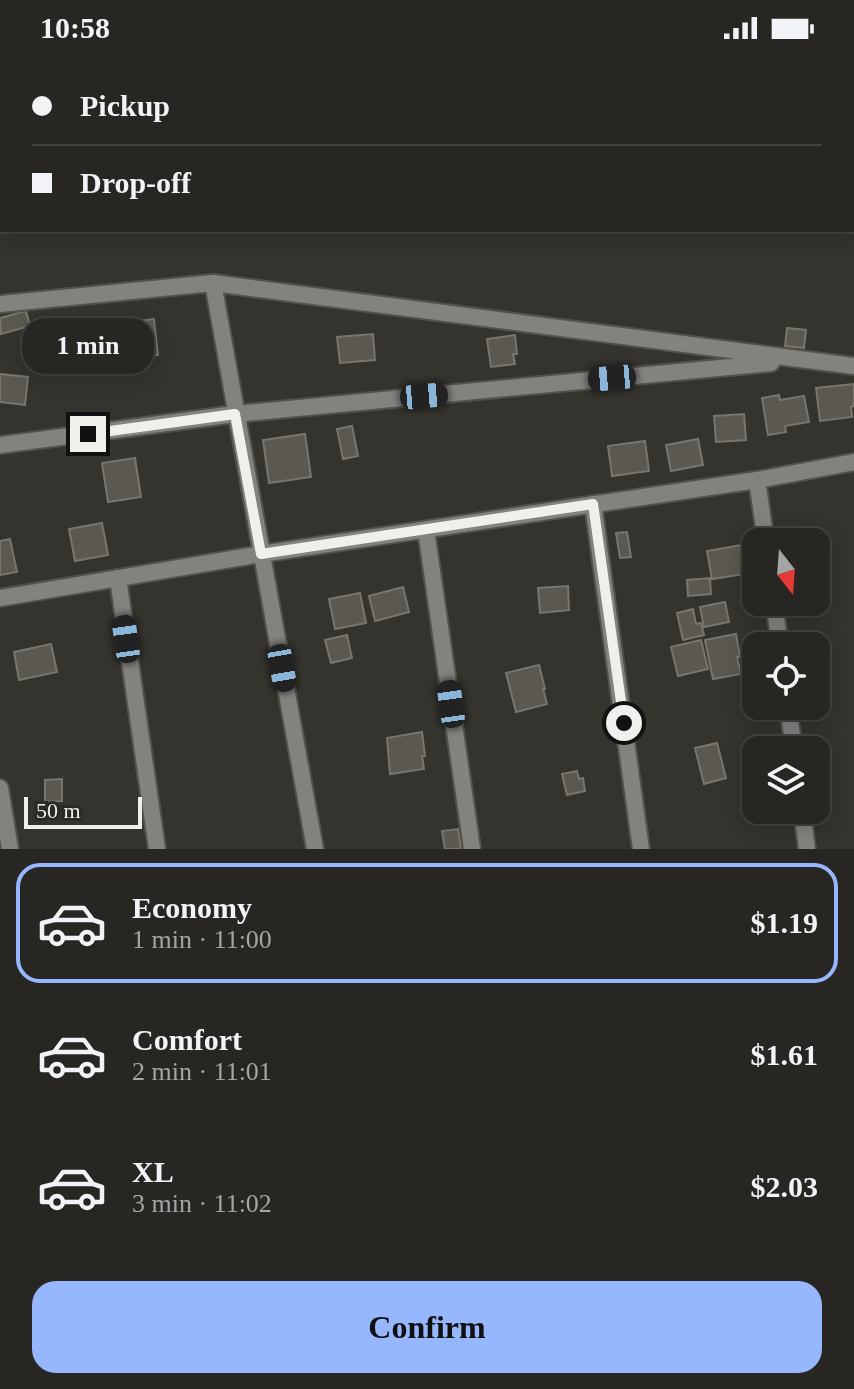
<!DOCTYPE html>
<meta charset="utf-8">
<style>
body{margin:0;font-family:Georgia,serif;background:#302e2a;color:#f1f3f6;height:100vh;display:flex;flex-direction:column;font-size:30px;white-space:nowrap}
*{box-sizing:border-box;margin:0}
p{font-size:26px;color:#a5a5a5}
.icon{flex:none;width:44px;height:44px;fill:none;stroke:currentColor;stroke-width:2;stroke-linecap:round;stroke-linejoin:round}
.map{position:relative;height:793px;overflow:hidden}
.sheet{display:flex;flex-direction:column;background:#282622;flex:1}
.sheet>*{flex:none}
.banner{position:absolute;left:0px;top:0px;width:854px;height:176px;box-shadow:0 4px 20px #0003,0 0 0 2px #444340;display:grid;align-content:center;height:176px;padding:0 32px;background:#282622}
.needle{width:52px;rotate:163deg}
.fabs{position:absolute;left:742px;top:472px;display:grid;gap:16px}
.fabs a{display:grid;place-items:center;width:88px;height:88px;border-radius:16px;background:#282622;box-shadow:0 4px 20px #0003,0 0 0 2px #444340;font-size:40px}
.scale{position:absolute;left:24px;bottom:20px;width:118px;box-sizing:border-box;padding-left:8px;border:4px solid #f1efeb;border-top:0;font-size:22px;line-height:28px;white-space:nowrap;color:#f1efeb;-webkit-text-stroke:6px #2b2923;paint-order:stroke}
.end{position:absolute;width:36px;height:36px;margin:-18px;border:10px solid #f1efeb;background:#111;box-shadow:0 0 0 4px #111}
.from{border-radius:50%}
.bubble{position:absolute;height:56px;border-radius:24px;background:#282622;box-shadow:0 4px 20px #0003,0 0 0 2px #444340;font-size:26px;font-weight:600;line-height:56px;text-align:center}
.car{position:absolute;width:24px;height:48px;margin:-24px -12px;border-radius:10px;box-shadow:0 0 6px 2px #0007;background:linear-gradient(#222 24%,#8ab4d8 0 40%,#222 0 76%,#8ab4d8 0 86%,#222 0)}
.banner b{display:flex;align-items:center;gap:28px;height:76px;font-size:30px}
.banner b+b{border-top:2px solid #444340}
.banner i{width:20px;height:20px;background:#f1f3f6}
ul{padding:14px 0 0;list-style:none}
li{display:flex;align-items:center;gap:24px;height:120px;margin:0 16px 12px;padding:0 16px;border:4px solid transparent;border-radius:24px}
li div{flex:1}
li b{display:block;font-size:30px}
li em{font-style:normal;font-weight:600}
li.active{border-color:#96b6fd}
li>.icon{width:72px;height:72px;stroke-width:1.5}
.cta{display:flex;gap:16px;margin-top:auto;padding:16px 32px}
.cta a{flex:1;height:92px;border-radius:24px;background:#96b6fd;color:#111;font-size:32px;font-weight:600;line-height:92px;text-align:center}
.status{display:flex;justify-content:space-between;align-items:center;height:56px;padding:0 40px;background:#282622;direction:ltr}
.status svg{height:22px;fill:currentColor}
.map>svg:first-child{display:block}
.green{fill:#615336}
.building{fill:#5b5851;stroke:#78756e;stroke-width:2}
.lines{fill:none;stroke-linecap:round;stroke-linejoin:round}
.minor-casing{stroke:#53514b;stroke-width:20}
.minor{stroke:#84827f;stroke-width:16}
.route{stroke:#f1efeb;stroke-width:10}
</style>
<div class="status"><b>10:58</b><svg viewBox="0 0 49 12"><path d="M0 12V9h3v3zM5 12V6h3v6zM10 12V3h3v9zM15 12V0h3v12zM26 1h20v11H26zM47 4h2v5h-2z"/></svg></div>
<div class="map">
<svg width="854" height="793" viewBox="0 0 854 793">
<rect width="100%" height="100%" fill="#35332d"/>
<path class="green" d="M 9,0 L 854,0 L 854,64 L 852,65 L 852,2 L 13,2 Z"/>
<g class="building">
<path d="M 26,255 L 30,270 L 1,278 L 0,262 Z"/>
<path d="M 154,263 L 158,299 L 124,303 L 119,267 Z"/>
<path d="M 787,272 L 806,274 L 804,292 L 785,290 Z"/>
<path d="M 373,278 L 375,304 L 340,307 L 337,281 Z"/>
<path d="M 515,279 L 517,298 L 513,298 L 515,308 L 491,311 L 487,283 Z"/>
<path d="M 0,318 L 28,321 L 25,349 L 0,346 Z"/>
<path d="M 854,328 L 854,350 L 851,351 L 852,361 L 820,365 L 816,332 Z"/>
<path d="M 779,339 L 780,344 L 804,340 L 809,366 L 785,370 L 786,376 L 768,379 L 762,342 Z"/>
<path d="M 744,358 L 746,384 L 716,386 L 714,360 Z"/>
<path d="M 352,370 L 358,400 L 343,403 L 337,373 Z"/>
<path d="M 305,378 L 311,421 L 269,427 L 263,384 Z"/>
<path d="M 698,383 L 703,409 L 671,415 L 666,389 Z"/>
<path d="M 645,385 L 649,415 L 612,420 L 608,390 Z"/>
<path d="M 135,402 L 141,441 L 108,446 L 102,407 Z"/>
<path d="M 102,467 L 108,499 L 75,505 L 69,473 Z"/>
<path d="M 627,476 L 631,501 L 620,502 L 616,477 Z"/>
<path d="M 10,483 L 17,516 L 0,519 L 0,485 Z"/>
<path d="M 742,489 L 745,518 L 712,523 L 707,495 Z"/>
<path d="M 710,522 L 711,538 L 688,540 L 687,524 Z"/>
<path d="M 568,530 L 569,554 L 540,557 L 538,532 Z"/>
<path d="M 403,531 L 409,556 L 375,565 L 369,540 Z"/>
<path d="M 360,537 L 366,567 L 335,573 L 329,543 Z"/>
<path d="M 725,546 L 729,566 L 704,571 L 700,551 Z"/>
<path d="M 693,553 L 696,568 L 701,567 L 704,579 L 683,584 L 677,557 Z"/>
<path d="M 736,578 L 740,601 L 737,601 L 741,618 L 713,623 L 705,584 Z"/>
<path d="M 347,579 L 352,602 L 331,607 L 325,584 Z"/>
<path d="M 701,584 L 708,613 L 678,620 L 671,591 Z"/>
<path d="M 51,588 L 57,616 L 19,624 L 14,596 Z"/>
<path d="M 539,609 L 545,633 L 543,633 L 547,648 L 516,656 L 506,617 Z"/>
<path d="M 422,676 L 425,700 L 422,700 L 424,713 L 390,718 L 387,682 Z"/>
<path d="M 717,687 L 726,722 L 704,728 L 695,692 Z"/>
<path d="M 577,715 L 579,723 L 583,722 L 585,735 L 567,739 L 562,718 Z"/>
<path d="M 62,723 L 62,745 L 45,746 L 45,724 Z"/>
<path d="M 458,773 L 461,793 L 445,793 L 442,775 Z"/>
</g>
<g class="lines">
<g class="minor-casing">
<g id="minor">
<path d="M 213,227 L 315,793"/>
<path d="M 0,248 L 213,227 L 854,310"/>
<path d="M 0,389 L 235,358 L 771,307"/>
<path d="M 757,424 L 766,486"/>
<path d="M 593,448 L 641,793"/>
<path d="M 426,474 L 472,793"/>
<path d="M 118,522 L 157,793"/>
<path d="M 0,542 L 261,498 L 757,424 L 854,406"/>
<path d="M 774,546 L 780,590"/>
<path d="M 788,650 L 794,694"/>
<path d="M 0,732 L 10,793"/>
<path d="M 802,754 L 807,793"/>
</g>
</g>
<use href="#minor" class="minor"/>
</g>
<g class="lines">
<path class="route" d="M 88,378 L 235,358 L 261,498 L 593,448 L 624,667"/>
</g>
</svg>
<div class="fabs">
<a><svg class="needle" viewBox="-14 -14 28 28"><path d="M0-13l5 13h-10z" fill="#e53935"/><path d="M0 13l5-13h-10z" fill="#a5a5a5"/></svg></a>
<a><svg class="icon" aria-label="locate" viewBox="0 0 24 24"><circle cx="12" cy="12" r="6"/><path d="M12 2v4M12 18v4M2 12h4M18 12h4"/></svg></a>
<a><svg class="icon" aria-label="layers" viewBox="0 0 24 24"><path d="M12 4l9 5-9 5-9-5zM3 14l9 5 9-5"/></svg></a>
</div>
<div class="scale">50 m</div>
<i class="end from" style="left:624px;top:667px"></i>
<i class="end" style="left:88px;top:378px"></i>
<div class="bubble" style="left:22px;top:262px;width:132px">1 min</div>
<i class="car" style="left:612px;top:322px;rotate:265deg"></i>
<i class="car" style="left:424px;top:340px;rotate:85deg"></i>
<i class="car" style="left:126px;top:583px;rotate:352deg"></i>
<i class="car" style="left:282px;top:612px;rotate:170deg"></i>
<i class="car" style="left:451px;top:648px;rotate:352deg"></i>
<div class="banner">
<b><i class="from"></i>Pickup</b>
<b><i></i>Drop-off</b>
</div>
</div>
<section class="sheet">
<ul>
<li class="active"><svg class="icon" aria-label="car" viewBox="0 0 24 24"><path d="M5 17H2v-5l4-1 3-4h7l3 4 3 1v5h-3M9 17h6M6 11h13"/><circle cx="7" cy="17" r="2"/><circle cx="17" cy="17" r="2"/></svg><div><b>Economy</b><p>1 min · 11:00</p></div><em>$1.19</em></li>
<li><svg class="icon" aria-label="car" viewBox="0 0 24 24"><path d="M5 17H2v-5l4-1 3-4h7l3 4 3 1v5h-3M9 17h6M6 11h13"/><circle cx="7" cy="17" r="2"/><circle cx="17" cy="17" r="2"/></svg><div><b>Comfort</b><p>2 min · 11:01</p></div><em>$1.61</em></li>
<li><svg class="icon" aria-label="car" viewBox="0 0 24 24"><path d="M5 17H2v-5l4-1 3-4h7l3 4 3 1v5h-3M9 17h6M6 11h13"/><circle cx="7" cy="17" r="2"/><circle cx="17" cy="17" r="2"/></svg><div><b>XL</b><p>3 min · 11:02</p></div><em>$2.03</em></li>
</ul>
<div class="cta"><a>Confirm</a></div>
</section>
